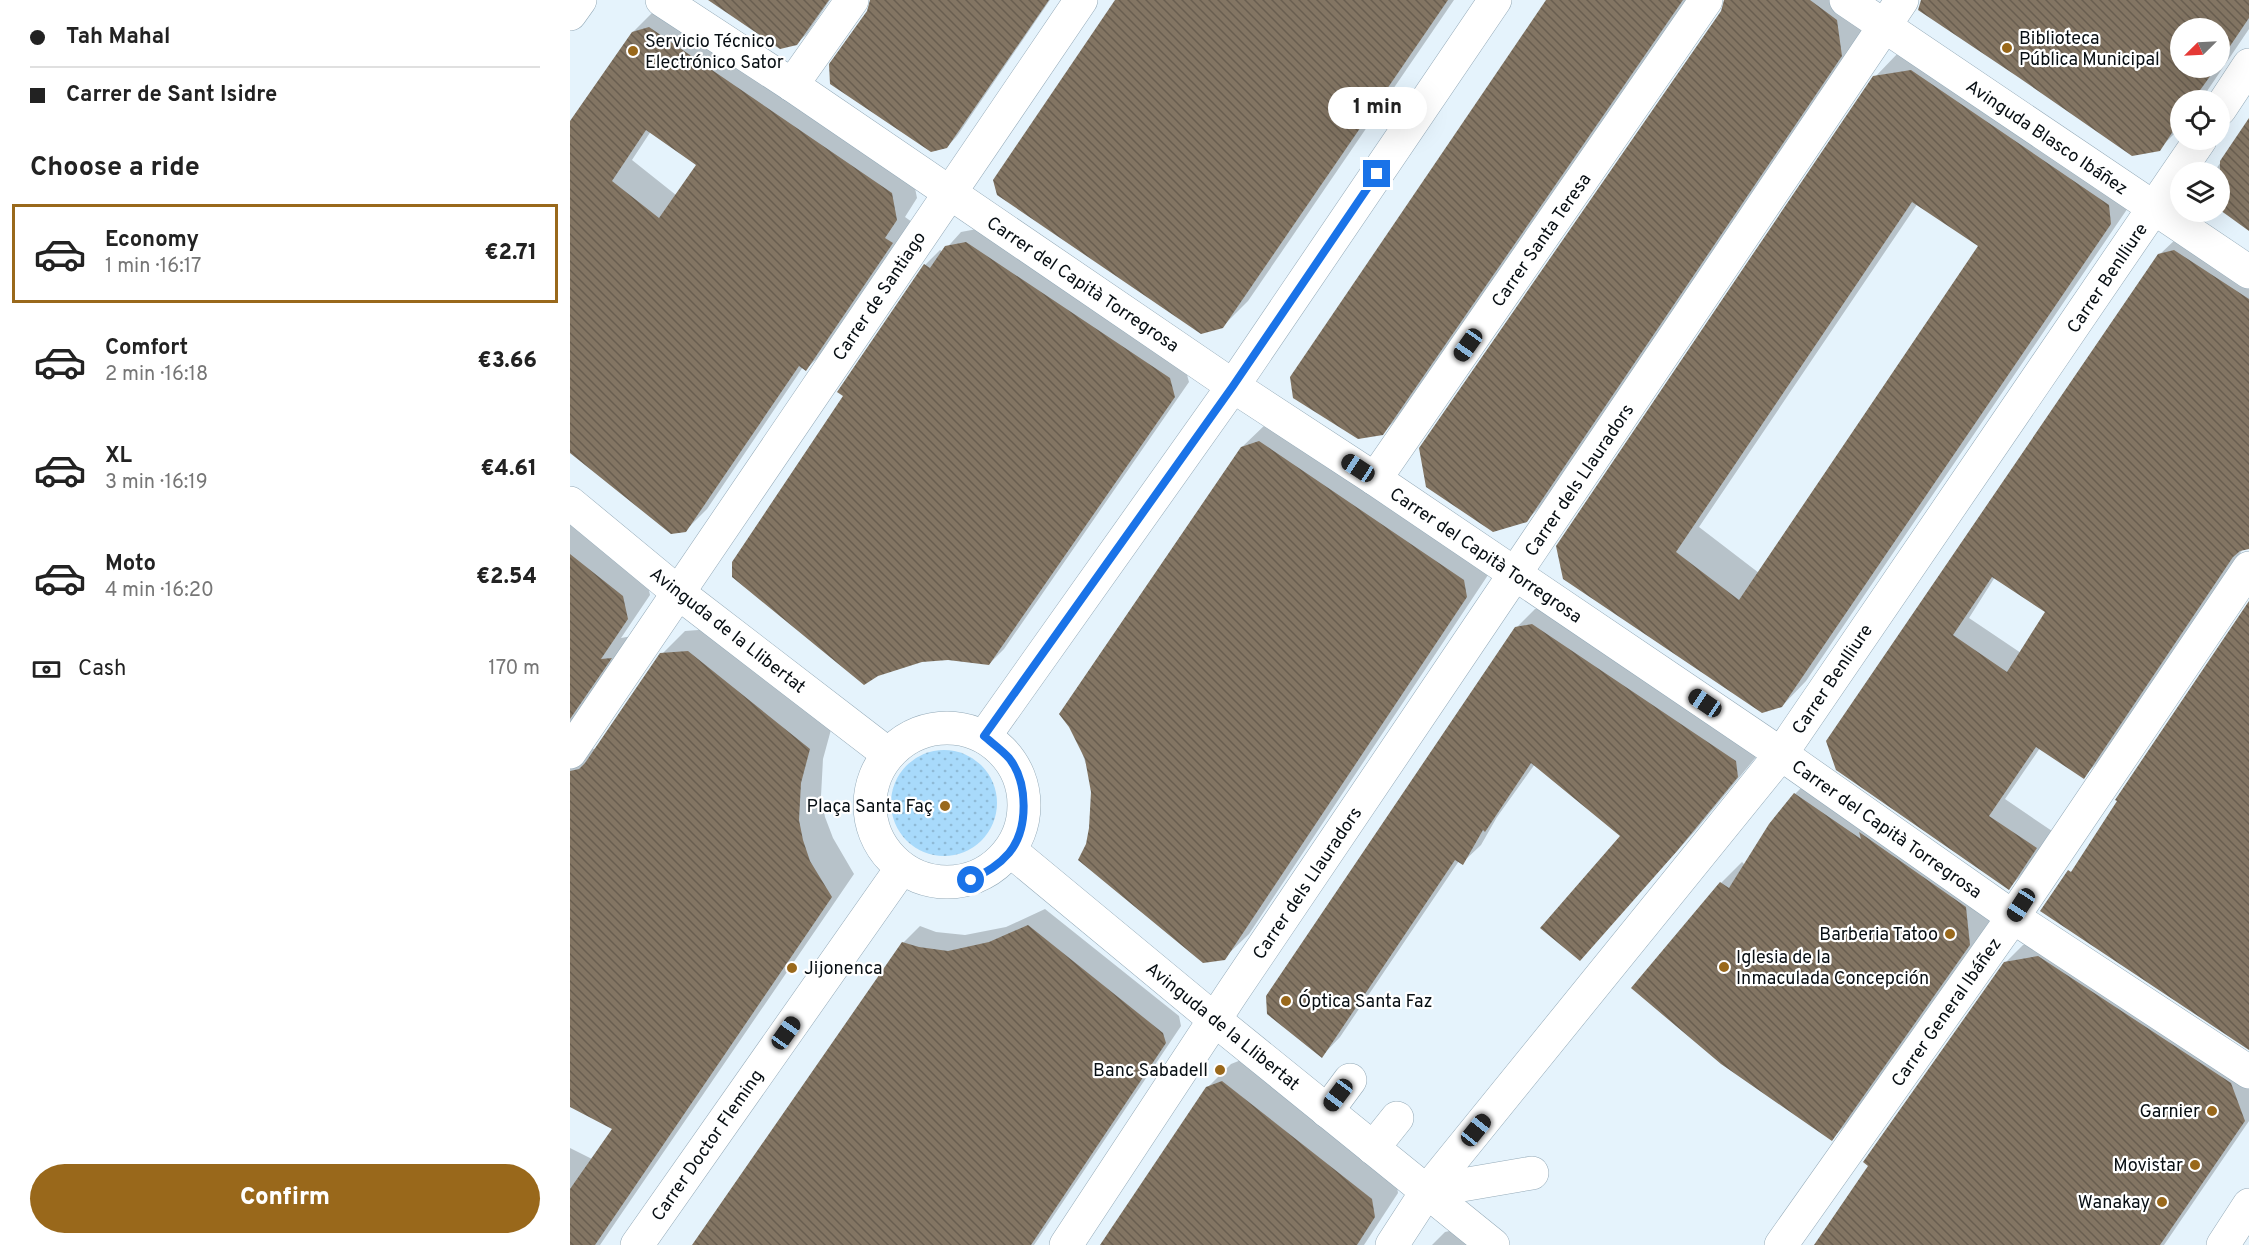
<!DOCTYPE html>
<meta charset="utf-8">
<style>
body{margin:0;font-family:Overpass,sans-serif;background:#f2f2f2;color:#222;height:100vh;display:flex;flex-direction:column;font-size:22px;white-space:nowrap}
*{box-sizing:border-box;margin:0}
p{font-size:20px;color:#767676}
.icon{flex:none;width:33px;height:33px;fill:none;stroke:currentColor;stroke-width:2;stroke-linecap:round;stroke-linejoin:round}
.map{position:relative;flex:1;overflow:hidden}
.side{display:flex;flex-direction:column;background:#fff;width:570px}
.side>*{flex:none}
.top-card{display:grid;align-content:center;height:132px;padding:0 30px;background:#fff}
.needle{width:39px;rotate:246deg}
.buttons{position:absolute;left:1600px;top:18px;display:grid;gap:12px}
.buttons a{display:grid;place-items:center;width:60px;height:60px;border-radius:50%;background:#fff;box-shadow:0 6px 24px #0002;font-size:30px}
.end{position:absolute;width:27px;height:27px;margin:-14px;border:8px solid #1a73e8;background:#fff;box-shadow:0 0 0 3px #fff}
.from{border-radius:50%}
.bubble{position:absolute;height:42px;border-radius:21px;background:#fff;box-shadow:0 6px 24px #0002;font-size:20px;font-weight:800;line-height:42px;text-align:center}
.car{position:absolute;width:18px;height:36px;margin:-18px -9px;border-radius:8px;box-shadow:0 0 4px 2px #0007;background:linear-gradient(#222 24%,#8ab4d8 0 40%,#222 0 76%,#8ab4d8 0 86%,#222 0)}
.top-card b{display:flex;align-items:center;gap:21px;height:57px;font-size:22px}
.top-card b+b{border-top:2px solid #e0e0e0}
.top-card i{width:15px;height:15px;background:#222}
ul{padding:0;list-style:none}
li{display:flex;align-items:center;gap:18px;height:99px;margin:0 12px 9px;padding:0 18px;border:3px solid transparent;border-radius:0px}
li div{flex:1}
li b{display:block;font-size:22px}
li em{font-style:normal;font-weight:800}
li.selected{border-color:#99681b}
li>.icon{width:54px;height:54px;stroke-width:1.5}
h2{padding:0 30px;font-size:27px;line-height:72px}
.pay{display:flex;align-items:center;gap:15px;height:66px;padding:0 30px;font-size:22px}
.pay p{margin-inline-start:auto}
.button{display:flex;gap:12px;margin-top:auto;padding:12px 30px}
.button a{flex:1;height:69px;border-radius:36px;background:#99681b;color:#fff;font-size:24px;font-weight:800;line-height:69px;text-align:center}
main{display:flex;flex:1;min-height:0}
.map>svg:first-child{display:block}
.garden{fill:url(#garden-dots)}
.shadow{fill:#0003;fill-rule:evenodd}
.building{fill:url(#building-back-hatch);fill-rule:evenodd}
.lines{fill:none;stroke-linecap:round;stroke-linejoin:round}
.minor-casing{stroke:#94aab8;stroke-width:34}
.major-casing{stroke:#94aab8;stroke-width:34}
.minor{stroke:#fff;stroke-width:33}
.major{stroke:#fff;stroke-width:33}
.route{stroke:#1a73e8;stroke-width:8}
.poi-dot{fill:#99681b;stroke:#fff;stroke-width:2}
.labels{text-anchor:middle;stroke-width:4.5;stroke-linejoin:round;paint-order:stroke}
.poi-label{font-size:18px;fill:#070e13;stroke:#fff;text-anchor:end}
.street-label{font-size:18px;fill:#070e13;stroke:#fff}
</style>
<main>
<section class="side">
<div class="top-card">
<b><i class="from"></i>Tah Mahal</b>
<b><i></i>Carrer de Sant Isidre</b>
</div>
<h2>Choose a ride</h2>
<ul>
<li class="selected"><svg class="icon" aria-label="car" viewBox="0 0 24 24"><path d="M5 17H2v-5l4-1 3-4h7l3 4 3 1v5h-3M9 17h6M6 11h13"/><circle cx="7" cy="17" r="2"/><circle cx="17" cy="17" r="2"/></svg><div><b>Economy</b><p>1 min · 16:17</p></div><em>€2.71</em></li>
<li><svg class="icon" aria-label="car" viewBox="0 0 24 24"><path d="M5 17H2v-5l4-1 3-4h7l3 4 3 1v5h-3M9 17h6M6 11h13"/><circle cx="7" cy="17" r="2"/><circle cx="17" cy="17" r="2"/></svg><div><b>Comfort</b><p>2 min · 16:18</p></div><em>€3.66</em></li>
<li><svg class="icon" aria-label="car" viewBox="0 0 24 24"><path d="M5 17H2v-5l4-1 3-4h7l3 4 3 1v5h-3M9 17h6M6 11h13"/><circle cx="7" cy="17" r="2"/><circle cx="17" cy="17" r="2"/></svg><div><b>XL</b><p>3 min · 16:19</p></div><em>€4.61</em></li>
<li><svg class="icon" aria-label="car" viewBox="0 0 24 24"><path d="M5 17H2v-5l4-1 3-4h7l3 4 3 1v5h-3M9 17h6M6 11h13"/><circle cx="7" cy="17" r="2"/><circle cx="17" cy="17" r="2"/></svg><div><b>Moto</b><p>4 min · 16:20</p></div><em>€2.54</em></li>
</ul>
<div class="pay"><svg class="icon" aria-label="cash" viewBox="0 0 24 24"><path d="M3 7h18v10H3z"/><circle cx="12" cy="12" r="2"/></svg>Cash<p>170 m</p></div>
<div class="button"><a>Confirm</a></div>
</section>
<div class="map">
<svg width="1679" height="1245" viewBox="0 0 1679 1245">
<defs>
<pattern id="garden-dots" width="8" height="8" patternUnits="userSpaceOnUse" patternTransform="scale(1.5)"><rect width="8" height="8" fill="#a8dafb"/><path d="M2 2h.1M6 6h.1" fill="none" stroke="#8fbad6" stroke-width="1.8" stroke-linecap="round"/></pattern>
<pattern id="building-back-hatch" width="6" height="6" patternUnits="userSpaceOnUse" patternTransform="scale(1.5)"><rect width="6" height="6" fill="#837563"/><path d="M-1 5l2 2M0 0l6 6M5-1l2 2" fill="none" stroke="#695e50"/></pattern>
</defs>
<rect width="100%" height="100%" fill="#e5f3fc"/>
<circle class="garden" cx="374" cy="803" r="53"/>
<g class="shadow">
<path d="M 141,0 L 260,0 L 237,34 L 226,44 Z"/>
<path d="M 302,0 L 480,0 L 387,136 L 377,147 L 299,12 Z"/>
<path d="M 547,0 L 884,0 L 678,301 L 653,326 Z"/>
<path d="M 977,0 L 1121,0 L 841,404 L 812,434 Z"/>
<path d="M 1156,0 L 1295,0 L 1298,27 L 984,493 L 956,521 Z"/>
<path d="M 1363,0 L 1679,0 L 1679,29 L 1631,100 L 1611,100 L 1611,127 L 1589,149 ZM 1611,28 L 1650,28 L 1650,68 L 1611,68 Z"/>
<path d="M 84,11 L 342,173 L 347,198 L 335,217 L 342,222 L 257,349 L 236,369 L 233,367 L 137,509 L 116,530 L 0,451 L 0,123 L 63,32 ZM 81,131 L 128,165 L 106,195 L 62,160 Z"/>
<path d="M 1329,52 L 1564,199 L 1236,681 L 1212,706 L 994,578 L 1305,77 ZM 1348,203 L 1410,246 L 1189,573 L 1129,527 Z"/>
<path d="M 1679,121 L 1679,229 L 1650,209 L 1650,172 L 1644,172 Z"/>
<path d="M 412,228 L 614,364 L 619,382 L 434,649 L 419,664 L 275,396 L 269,392 L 355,265 L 370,250 L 373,252 L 391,232 Z"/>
<path d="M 1607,238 L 1679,272 L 1679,548 L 1673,549 L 1530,760 L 1513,777 L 1470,748 L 1435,799 L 1482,831 L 1455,871 L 1439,888 L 1268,769 L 1589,255 ZM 1425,577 L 1477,612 L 1451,653 L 1399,618 Z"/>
<path d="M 697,423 L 920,572 L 679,934 L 654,958 L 518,844 L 523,809 L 520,776 L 508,741 L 672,447 Z"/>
<path d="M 0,515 L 75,573 L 80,595 L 51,638 L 62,636 L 12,745 L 23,749 L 28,748 L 92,654 L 115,631 L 142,629 L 262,726 L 253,759 L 251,796 L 255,817 L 263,838 L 284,874 L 30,1245 L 0,1245 L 0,1148 L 22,1159 L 44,1128 L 0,1105 Z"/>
<path d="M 981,606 L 1184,742 L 1186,757 L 1125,831 L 1010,959 L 1052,836 L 965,764 L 927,817 L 911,845 L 892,863 L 889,861 L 770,1037 L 752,1056 L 946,628 L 965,609 Z"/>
<path d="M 1245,774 L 1416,886 L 1420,924 L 1282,1118 L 1262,1139 L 1063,988 L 1151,883 L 1172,862 L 1175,865 L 1225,794 Z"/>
<path d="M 475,909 L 609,1016 L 611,1026 L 464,1245 L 125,1245 L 333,943 L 350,926 L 366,932 L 395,935 L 436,927 Z"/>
<path d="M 1485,939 L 1679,1069 L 1679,1121 L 1594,1245 L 1246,1245 L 1435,963 L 1453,945 Z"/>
<path d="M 676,1058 L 825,1175 L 828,1193 L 794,1245 L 532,1245 L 637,1088 L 661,1064 Z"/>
<path d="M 902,1226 L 926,1245 L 862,1245 L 875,1232 Z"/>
</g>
<g class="building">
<path d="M 138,0 L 259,0 L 227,45 L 210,49 Z"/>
<path d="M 300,0 L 479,0 L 377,148 L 361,152 L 260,84 L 259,64 L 297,11 Z"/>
<path d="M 545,0 L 878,0 L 653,328 L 631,334 L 427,195 L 423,180 Z"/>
<path d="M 976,0 L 1113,0 L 813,435 L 788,439 L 723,398 L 720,377 Z"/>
<path d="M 1154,0 L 1240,0 L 1267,20 L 1272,56 L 957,522 L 923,532 L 856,487 L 849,448 L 1151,11 Z"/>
<path d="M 1351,0 L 1679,0 L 1679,18 L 1650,61 L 1650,28 L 1611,28 L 1611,68 L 1646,68 L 1623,100 L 1611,100 L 1611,119 L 1590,151 L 1562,156 L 1448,77 L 1348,10 Z"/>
<path d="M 79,27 L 322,193 L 327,220 L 315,238 L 323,243 L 236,371 L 229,366 L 116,532 L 101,534 L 0,453 L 0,121 L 62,32 ZM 76,130 L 126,165 L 89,218 L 42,181 Z"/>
<path d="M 1341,70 L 1539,205 L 1541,224 L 1212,707 L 1192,713 L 993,579 L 986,546 L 1303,76 ZM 1342,202 L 1408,246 L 1169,600 L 1106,552 Z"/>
<path d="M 1679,118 L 1679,231 L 1650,210 L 1650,161 Z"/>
<path d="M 396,242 L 600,378 L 605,397 L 419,665 L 378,660 L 352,662 L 308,676 L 294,685 L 162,577 L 162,562 L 273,396 L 267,392 L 354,264 L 360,268 L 375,246 Z"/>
<path d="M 1604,250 L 1679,299 L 1679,549 L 1670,551 L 1663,557 L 1514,779 L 1466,747 L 1419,816 L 1467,848 L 1439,890 L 1266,770 L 1256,741 L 1588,254 ZM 1422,577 L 1475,612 L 1437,672 L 1383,635 Z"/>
<path d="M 689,441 L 894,580 L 897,597 L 655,960 L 633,963 L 508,860 L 516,844 L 519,828 L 521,792 L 515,759 L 499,727 L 489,714 L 671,447 Z"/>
<path d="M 0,554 L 53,596 L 58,619 L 31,659 L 42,658 L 0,719 Z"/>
<path d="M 1679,601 L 1679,1050 L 1470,911 L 1498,870 L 1501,872 L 1547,801 L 1545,800 Z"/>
<path d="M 962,624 L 1166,761 L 1168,777 L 1107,851 L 1010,961 L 970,928 L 1050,836 L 961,763 L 915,832 L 913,830 L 893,865 L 885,860 L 752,1058 L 697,1014 L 696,996 L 945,627 Z"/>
<path d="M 118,651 L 240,749 L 231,783 L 229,820 L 233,840 L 240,861 L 262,897 L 25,1245 L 0,1245 L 0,1189 L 42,1129 L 0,1107 L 0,771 L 9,769 L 15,763 L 90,653 Z"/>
<path d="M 1224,793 L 1291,839 L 1289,832 L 1396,907 L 1400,945 L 1262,1141 L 1151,1064 L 1061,988 L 1150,882 L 1159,888 L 1199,824 Z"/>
<path d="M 458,925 L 593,1033 L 596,1043 L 461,1245 L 122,1245 L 332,942 L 349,947 L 378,951 L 419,942 Z"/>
<path d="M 1468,956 L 1661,1083 L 1675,1121 L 1590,1245 L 1244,1245 L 1298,1166 L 1293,1162 L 1434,962 Z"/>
<path d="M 652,1081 L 802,1199 L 805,1217 L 787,1245 L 530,1245 L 636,1087 Z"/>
</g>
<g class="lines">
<g class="minor-casing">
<g id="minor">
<path d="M 92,0 L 222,85 L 663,386 L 805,479 L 1211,754 L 1443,917 L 1679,1072"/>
<path d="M 1276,0 L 1679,272"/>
<path d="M 0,14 L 10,0"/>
<path d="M 222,85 L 282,0"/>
<path d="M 1650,109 L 1679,65"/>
<path d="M 805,479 L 1136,0"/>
<path d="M 0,503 L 110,594 L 318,754"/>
<circle cx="377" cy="805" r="77"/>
<path d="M 414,737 L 663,386 L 925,0"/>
<path d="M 0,752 C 172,503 339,250 511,0"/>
<path d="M 441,851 L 645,1020 L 923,1245"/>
<path d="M 757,1111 L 780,1080"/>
<path d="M 803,1148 L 827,1118"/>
<path d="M 857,1191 L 962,1173"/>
<path d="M 67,1245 L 331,869"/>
<path d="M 496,1245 L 662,993 L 1332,0"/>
<path d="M 822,1245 L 857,1191 L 1211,754 L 1630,140"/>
<path d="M 1211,1245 L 1443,917 L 1679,568"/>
</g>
</g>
<g class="major-casing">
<path id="major" d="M 1653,1245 L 1679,1205"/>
</g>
<use href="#minor" class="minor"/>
<use href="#major" class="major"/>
</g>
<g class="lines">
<path class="route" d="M 401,880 C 416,872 428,866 439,853 C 459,829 458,782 439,758 C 432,750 422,743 414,736 L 663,386 L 807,174"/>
</g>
<g class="poi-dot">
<circle cx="1437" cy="48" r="6"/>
<circle cx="63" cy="51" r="6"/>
<circle cx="375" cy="806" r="6"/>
<circle cx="1380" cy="934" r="6"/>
<circle cx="1154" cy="967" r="6"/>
<circle cx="222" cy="968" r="6"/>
<circle cx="716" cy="1001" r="6"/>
<circle cx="650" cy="1070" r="6"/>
<circle cx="1642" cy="1111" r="6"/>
<circle cx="1625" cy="1165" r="6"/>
<circle cx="1592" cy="1202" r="6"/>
</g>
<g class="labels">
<g class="poi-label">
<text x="1449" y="44" text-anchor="start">Biblioteca<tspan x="1449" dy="21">Pública Municipal</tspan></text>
<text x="75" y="47" text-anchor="start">Servicio Técnico<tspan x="75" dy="21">Electrónico Sator</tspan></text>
<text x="363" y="812">Plaça Santa Faç</text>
<text x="1368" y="940">Barberia Tatoo</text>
<text x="1166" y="963" text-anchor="start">Iglesia de la<tspan x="1166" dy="21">Inmaculada Concepción</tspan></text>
<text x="234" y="974" text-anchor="start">Jijonenca</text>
<text x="728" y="1007" text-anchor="start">Óptica Santa Faz</text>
<text x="638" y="1076">Banc Sabadell</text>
<text x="1630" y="1117">Garnier</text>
<text x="1613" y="1171">Movistar</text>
<text x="1580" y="1208">Wanakay</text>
</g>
<g class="street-label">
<text transform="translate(1477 137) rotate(34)" y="6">Avinguda Blasco Ibáñez</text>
<text transform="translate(971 240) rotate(-55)" y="6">Carrer Santa Teresa</text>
<text transform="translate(1537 278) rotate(-56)" y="6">Carrer Benlliure</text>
<text transform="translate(513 284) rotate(34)" y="6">Carrer del Capità Torregrosa</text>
<text transform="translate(309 296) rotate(-56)" y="6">Carrer de Santiago</text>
<text transform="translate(1009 480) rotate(-56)" y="6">Carrer dels Llauradors</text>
<text transform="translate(916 555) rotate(34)" y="6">Carrer del Capità Torregrosa</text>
<text transform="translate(158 630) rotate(38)" y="6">Avinguda de la Llibertat</text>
<text transform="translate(1262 679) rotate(-56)" y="6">Carrer Benlliure</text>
<text transform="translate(1317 829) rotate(35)" y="6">Carrer del Capità Torregrosa</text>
<text transform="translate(737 883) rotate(-56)" y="6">Carrer dels Llauradors</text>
<text transform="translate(1376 1012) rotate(-55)" y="6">Carrer General Ibáñez</text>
<text transform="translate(653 1026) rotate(39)" y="6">Avinguda de la Llibertat</text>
<text transform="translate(137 1145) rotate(-55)" y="6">Carrer Doctor Fleming</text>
</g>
</g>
</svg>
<div class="buttons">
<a><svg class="needle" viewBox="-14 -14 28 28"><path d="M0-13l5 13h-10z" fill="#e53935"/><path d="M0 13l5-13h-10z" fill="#767676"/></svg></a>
<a><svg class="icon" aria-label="locate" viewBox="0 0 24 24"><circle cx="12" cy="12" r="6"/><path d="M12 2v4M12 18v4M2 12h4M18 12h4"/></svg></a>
<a><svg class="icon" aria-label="layers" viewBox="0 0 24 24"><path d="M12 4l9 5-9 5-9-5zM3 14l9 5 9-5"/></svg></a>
</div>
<i class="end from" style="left:401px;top:880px"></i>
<i class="end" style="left:807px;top:174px"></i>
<div class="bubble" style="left:758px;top:87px;width:99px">1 min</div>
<i class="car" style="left:898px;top:345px;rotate:215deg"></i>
<i class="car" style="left:788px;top:468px;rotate:303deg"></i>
<i class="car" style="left:1135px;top:703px;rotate:304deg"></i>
<i class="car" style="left:1451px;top:905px;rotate:213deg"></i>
<i class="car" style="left:216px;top:1033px;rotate:35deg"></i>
<i class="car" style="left:768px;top:1095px;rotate:217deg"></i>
<i class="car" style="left:906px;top:1130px;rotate:39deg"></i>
</div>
</main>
